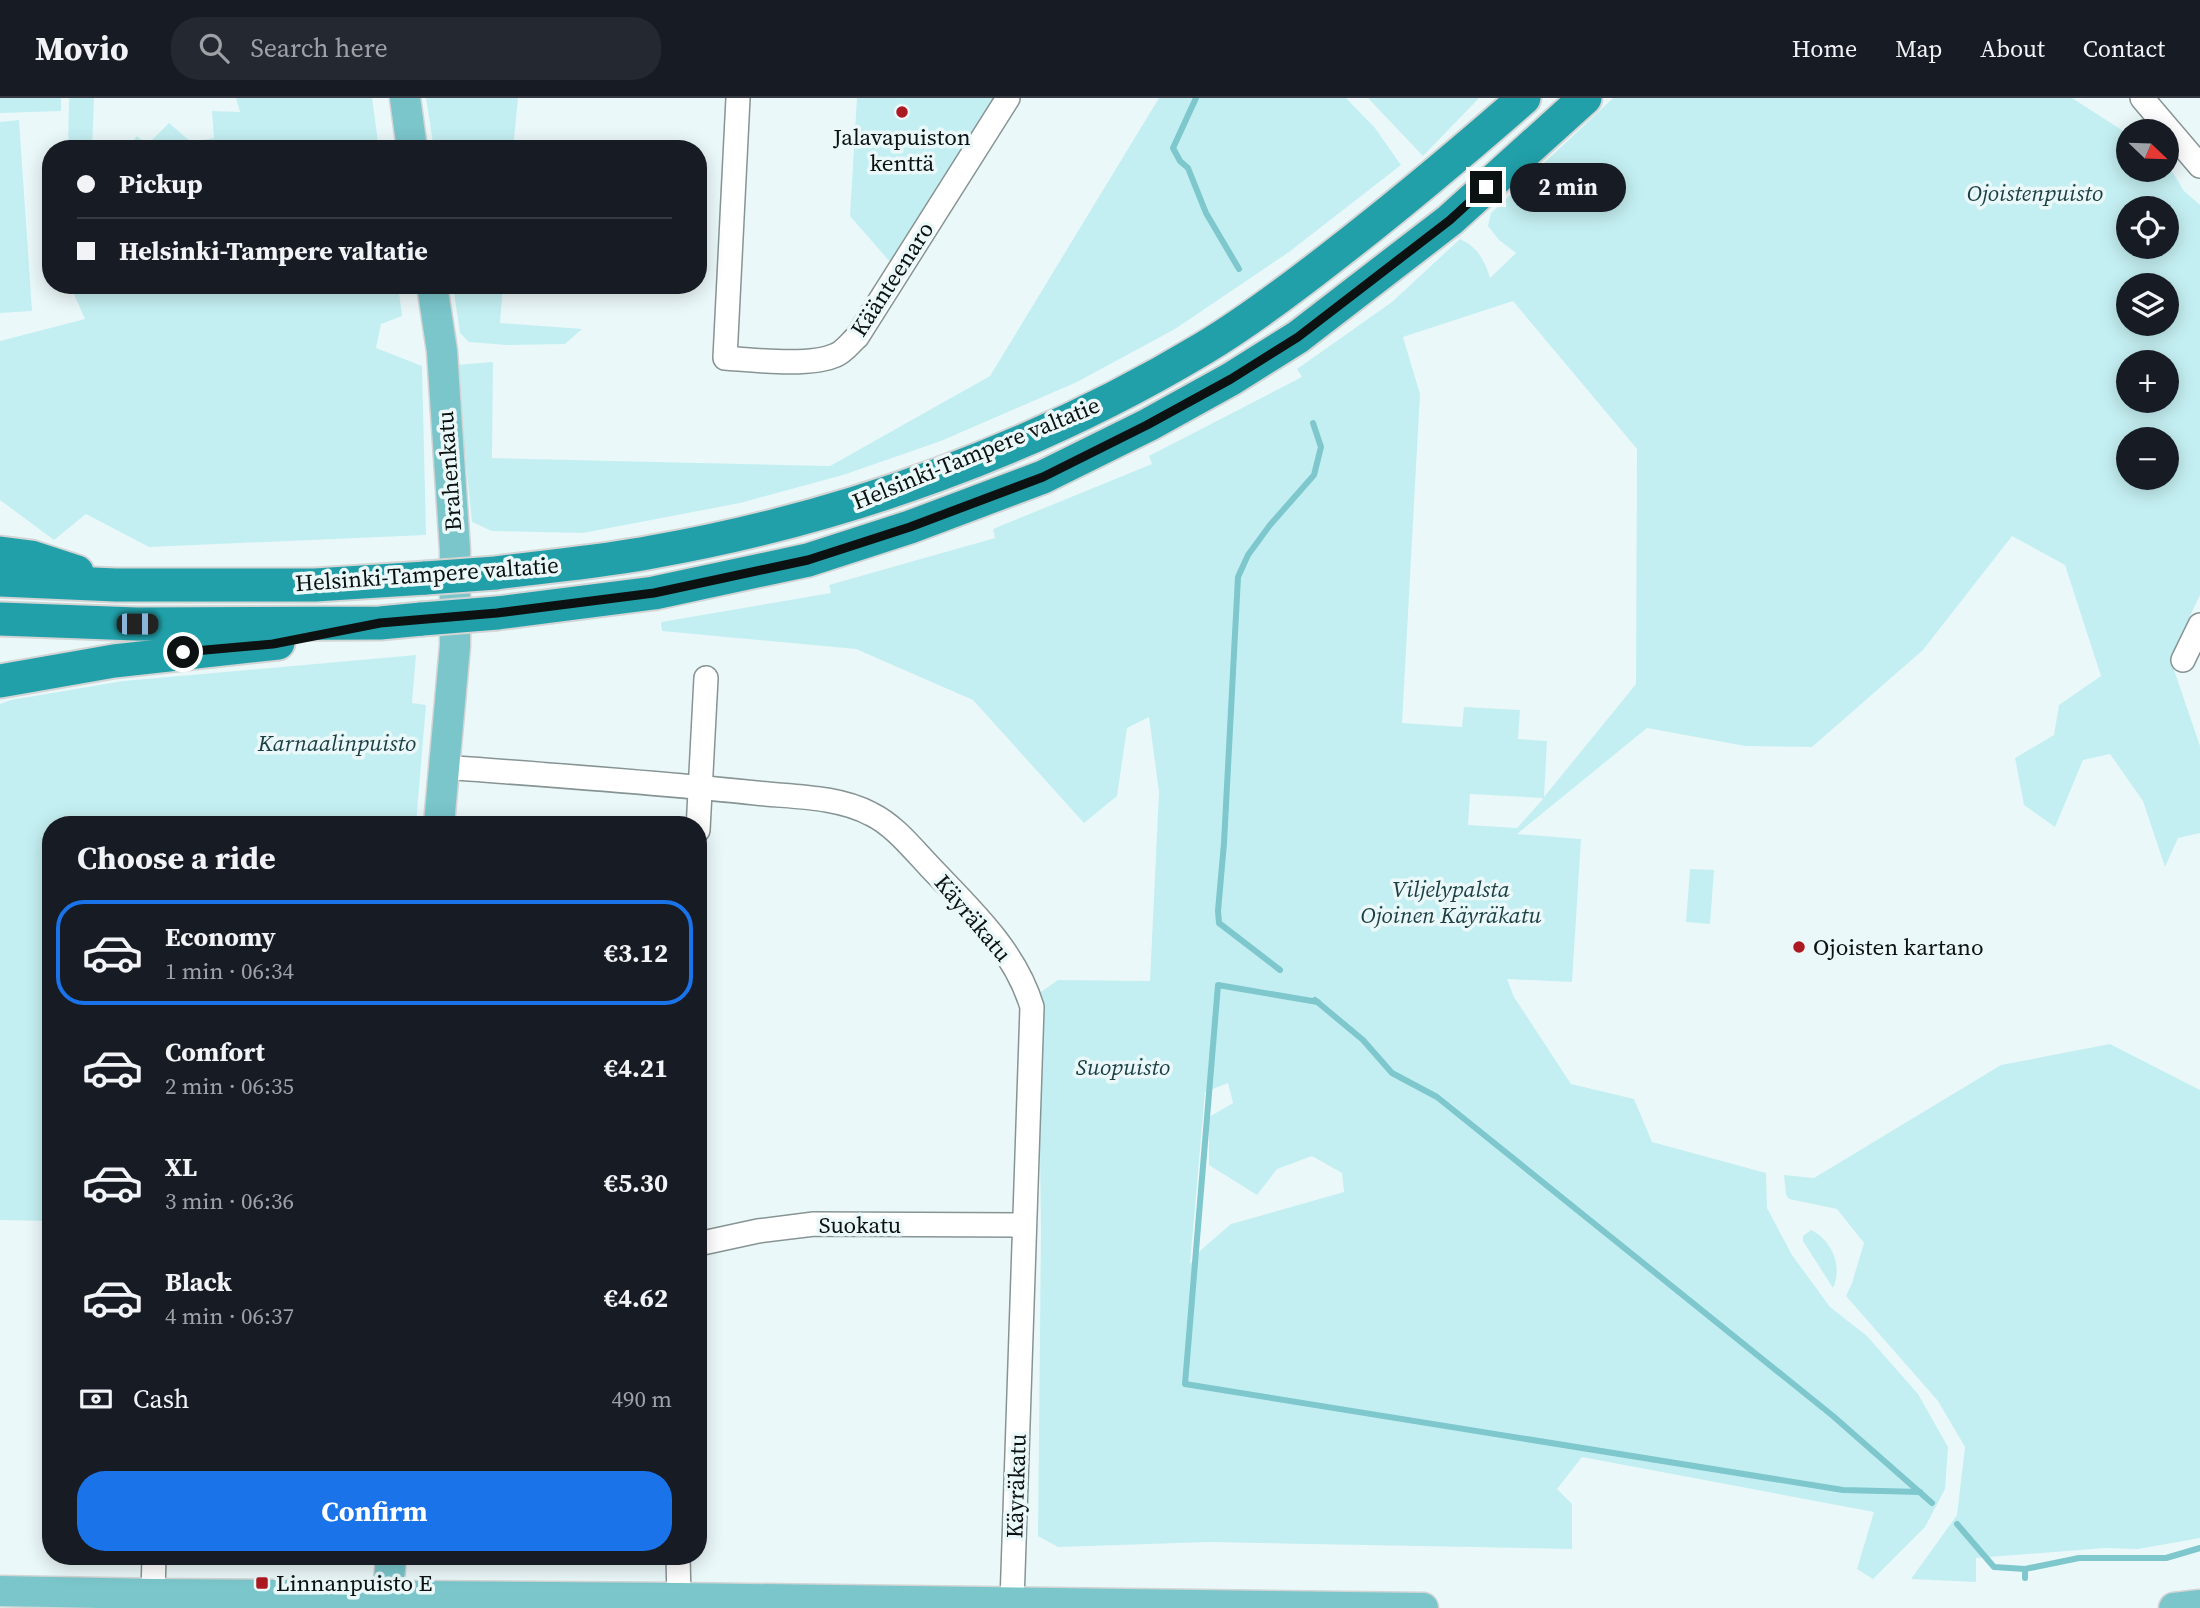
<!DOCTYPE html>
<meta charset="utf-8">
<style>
body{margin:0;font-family:"Source Serif 4",serif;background:#242831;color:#f1f3f6;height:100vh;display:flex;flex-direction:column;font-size:26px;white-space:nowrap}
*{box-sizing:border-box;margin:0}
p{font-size:23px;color:#9ea1a6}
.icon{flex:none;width:38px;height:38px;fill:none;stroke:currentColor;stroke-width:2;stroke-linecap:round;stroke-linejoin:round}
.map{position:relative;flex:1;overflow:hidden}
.drawer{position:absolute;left:42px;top:718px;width:665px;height:749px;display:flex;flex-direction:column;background:#171b24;border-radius:28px;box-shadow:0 4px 18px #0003}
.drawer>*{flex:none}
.banner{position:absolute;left:42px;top:42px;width:665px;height:154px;border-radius:28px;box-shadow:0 4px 18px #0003;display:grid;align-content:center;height:154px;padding:0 35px;background:#171b24}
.needle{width:46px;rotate:113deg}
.fabs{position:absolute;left:2116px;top:21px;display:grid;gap:14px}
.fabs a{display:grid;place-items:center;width:63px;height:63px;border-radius:50%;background:#171b24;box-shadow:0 4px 18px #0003;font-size:35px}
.end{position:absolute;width:32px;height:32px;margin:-16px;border:9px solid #0c1111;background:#fff;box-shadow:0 0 0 4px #fff}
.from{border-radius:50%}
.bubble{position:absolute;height:49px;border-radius:24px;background:#171b24;box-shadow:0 4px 18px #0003;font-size:23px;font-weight:700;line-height:49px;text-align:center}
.car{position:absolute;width:21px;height:42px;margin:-21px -10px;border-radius:9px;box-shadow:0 0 5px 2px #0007;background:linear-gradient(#222 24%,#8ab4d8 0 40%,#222 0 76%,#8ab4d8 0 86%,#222 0)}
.banner b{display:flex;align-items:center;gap:24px;height:66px;font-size:26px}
.banner b+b{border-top:2px solid #363941}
.banner i{width:18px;height:18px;background:#f1f3f6}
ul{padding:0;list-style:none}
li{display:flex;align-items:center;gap:21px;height:105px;margin:0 14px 10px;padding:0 21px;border:4px solid transparent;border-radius:28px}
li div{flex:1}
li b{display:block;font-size:26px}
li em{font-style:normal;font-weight:700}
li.selected{border-color:#1a73e8}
li>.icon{width:63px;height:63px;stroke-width:1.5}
h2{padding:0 35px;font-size:32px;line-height:84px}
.pay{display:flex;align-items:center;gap:18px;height:77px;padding:0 35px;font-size:26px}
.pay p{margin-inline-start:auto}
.primary-button{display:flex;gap:14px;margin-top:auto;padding:14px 35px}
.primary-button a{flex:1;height:80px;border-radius:28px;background:#1a73e8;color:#fff;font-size:28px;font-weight:700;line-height:80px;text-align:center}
header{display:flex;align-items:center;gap:42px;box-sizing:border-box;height:98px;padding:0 35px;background:#171b24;border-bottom:2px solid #363941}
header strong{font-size:33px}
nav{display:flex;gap:38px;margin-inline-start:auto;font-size:24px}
.search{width:490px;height:63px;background:#242831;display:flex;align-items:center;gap:18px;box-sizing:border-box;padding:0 24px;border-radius:28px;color:#9ea1a6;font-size:26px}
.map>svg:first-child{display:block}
.green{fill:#c4eff2;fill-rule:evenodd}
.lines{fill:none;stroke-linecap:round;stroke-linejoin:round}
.stream{stroke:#7dc7cd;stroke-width:6}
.minor-casing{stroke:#879494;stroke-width:26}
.major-casing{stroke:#d3d4d4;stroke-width:33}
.highway-casing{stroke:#d3d4d4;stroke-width:37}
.minor{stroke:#fff;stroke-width:23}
.major{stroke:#7ac6cb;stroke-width:30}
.highway{stroke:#21a0a9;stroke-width:33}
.highway-bridge-casing{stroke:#d3d4d4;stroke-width:37;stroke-linecap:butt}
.highway-bridge{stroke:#21a0a9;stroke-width:33}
.route{stroke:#0c1111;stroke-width:9}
.poi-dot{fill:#ac1921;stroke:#ebf8f9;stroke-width:2.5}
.labels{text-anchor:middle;stroke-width:7;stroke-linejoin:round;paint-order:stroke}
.poi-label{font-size:23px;fill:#0c1111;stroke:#ebf8f9;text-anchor:start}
.park-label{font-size:23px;font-style:italic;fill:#1a3e41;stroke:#ebf8f9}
.street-label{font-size:23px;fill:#0c1111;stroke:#ebf8f9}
</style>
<header>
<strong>Movio</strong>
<div class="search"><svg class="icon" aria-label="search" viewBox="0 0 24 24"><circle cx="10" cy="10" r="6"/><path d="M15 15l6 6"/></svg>Search here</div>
<nav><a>Home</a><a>Map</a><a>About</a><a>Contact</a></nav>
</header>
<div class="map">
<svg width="2200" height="1510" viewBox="0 0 2200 1510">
<rect width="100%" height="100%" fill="#ebf8f9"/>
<g class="green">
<path d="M 0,0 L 61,0 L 61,13 L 0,15 Z"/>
<path d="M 69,0 L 94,0 L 92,51 L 68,51 Z"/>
<path d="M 236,0 L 372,0 L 379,51 L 127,51 L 137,38 L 147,47 L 169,25 L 191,44 L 214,40 L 212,13 L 240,14 Z"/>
<path d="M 426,0 L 518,0 L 513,51 L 434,51 Z"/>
<path d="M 857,0 L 998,0 L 891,165 L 850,118 Z"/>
<path d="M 1159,0 L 1346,0 L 1375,30 L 1401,67 L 1289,154 L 1175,231 L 1077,284 L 941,343 L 843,377 L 740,405 L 583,435 L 492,433 L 472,424 L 456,267 L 493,264 L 492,360 L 830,368 L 990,278 Z"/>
<path d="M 1368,0 L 1479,0 L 1423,58 Z"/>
<path d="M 1613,0 L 2072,0 L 2128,36 L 2128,72 L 2166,72 L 2167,65 L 2184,93 L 2200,107 L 2200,497 L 2170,560 L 2200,648 L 2200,735 L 2178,740 L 2165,769 L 2143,703 L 2110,656 L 2083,662 L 2055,729 L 2024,707 L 2015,660 L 2054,637 L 2059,607 L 2101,578 L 2065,467 L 2012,438 L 1923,552 L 1812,649 L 1745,648 L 1647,630 L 1517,736 L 1581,741 L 1572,884 L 1507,881 L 1514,899 L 1571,986 L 1634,1001 L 1652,1044 L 1766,1075 L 1767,1110 L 1792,1157 L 1830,1209 L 1867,1238 L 1918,1296 L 1948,1349 L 1945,1391 L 1925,1429 L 1873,1481 L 1857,1471 L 1874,1414 L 1582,1359 L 1557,1391 L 1572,1406 L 1572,1451 L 1209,1444 L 1058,1449 L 1038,1438 L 1041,1132 L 1038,896 L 1058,882 L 1150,883 L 1159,694 L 1149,619 L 1127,630 L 1117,698 L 1084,725 L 973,602 L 856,551 L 662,533 L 661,524 L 831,495 L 829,487 L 995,440 L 993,431 L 1152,366 L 1149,358 L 1302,279 L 1297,271 L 1392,204 L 1460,141 C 1478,149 1485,163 1490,180 L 1516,155 L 1499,142 L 1488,128 L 1491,115 ZM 2128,110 L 2166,110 L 2166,149 L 2128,149 ZM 2128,187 L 2166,187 L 2166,226 L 2128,226 ZM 1513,203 L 1637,351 L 1636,586 L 1544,699 L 1547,643 L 1518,641 L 1520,612 L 1464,609 L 1462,629 L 1402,625 L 1420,296 L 1403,239 ZM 2128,264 L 2166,264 L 2166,303 L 2128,303 ZM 2128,341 L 2166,341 L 2166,380 L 2128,380 ZM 1470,696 L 1542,700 L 1543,701 L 1517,730 L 1468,727 ZM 1228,985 L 1233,1005 L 1209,1019 L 1209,1067 L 1257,1097 L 1277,1071 L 1312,1058 L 1342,1075 L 1344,1094 L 1231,1126 L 1202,1151 L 1190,1166 L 1205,994 Z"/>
<path d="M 19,22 L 32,213 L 0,215 L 0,24 Z"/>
<path d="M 70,187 L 398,187 L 402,218 L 381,226 L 376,250 L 422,268 L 426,437 L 149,449 L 86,416 L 54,442 L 0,402 L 0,243 L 85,221 Z"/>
<path d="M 453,187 L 503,187 L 500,225 L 582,231 L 565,246 L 506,247 L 469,244 L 460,235 Z"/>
<path d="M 416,557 L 412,605 L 426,607 L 416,726 L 51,726 L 51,1123 L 0,1122 L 0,606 L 11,602 L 123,583 Z"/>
<path d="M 1690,771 L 1714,772 L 1710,826 L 1686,824 Z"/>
<path d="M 2110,946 L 2200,992 L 2200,1440 L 2138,1451 L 2105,1450 L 1976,1460 L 1976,1484 L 1911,1481 L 1957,1417 L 1965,1349 L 1938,1303 L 1846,1198 L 1852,1185 L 1864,1145 L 1837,1111 L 1789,1101 L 1786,1097 L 1784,1077 L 1814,1080 L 2001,967 Z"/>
<path d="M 1811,1132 C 1832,1142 1843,1169 1833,1190 L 1803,1143 L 1803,1138 Z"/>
</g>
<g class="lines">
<g class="stream">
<path d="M 1196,0 L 1173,50 L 1180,63 L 1188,70 L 1206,115 L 1239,171"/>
<path d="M 1280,872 L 1219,825 L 1218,813 L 1224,745 L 1238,479 L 1248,457 L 1270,427 L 1314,377 L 1321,349 L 1313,325"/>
<path d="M 1315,902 L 1363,942 L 1392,975 L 1437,999 L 1833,1318 L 1932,1405"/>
<path d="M 1318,904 L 1218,887 L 1185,1286 L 1843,1392 L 1920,1394"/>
<path d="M 1957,1426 L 1994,1469 L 2025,1471 L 2025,1480"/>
<path d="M 2025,1471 L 2079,1460 L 2166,1460 L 2200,1450"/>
</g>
<g class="minor-casing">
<g id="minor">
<path d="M 738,0 L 725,260 C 754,262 810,269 836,257 C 844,254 851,244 857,239 L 1008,0"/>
<path d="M 2142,0 L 2200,68"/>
<path d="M 2183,562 L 2200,527"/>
<path d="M 444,669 C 548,677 652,684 756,695 C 793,699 837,698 871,716 C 894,727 912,750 930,769 C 970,811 1015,852 1032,909 L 1012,1504"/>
<path d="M 698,732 L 706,580"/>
<path d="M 698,1146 L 758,1133 L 814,1126 L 1024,1127"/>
<path d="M 678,1458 L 679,1500"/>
<path d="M 153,1496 L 154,1458"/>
</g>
</g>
<g class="major-casing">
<g id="major">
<path d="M 405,0 L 412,51"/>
<path d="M 432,187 L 442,253 L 455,452 L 455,548 L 439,726"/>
<path d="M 0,1493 L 153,1496 L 679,1500 L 1423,1510"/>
<path d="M 388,1497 L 391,1458"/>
<path d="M 2174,1510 L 2200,1507"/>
</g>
</g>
<g class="highway-casing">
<g id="highway">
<path d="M 0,455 L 31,459 L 77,474"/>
<path d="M 496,475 C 548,468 600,464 652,454 C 845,420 1036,351 1204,250 C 1249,223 1291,191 1332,159 C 1398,108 1461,55 1524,0"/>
<path d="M 0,482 L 116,487 L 315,487 L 426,480"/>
<path d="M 497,515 L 654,495 L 808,462 L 910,429 L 1043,379 L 1148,327 L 1231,281 L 1298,239 L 1450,122 L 1585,0"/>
<path d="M 0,521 L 137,526 L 380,525 L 422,521"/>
<path d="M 0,583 L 114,563 L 278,545"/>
</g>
</g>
<use href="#minor" class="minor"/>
<use href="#major" class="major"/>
<use href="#highway" class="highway"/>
<g class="highway-bridge-casing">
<g id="highway-bridge">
<path d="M 426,480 L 496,475"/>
<path d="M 422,521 L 497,515"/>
</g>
</g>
<use href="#highway-bridge" class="highway-bridge"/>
</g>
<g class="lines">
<path class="route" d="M 183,554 L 273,546 L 380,525 L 497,515 L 654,495 L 808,462 L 910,429 L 1043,379 L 1147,327 L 1231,281 L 1298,239 L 1450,122 L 1486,89"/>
</g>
<g class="poi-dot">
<circle cx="902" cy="14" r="7"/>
<circle cx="1799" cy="849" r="7"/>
<rect x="255" y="1478" width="14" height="14" rx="3.5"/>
</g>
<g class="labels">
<g class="poi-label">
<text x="902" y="47" text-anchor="middle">Jalavapuiston<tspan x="902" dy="26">kenttä</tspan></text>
<text x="1813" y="857">Ojoisten kartano</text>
<text x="276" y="1493">Linnanpuisto E</text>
</g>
<g class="park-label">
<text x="2035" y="103">Ojoistenpuisto</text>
<text x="337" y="653">Karnaalinpuisto</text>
<text x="1451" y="799">Viljelypalsta<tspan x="1451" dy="26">Ojoinen Käyräkatu</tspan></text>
<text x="1123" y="977">Suopuisto</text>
</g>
<g class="street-label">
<text transform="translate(892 181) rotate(-57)" y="8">Käänteenaro</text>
<text transform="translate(976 355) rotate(-22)" y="8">Helsinki-Tampere valtatie</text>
<text transform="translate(449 373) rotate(-94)" y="8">Brahenkatu</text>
<text transform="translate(427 476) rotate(-4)" y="8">Helsinki-Tampere valtatie</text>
<text transform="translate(973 820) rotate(50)" y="8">Käyräkatu</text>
<text x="860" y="1135">Suokatu</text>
<text transform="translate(1016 1388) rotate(-88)" y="8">Käyräkatu</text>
</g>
</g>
</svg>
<div class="fabs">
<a><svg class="needle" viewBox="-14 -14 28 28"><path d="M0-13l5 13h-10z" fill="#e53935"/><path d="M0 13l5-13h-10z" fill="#9ea1a6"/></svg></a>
<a><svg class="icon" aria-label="locate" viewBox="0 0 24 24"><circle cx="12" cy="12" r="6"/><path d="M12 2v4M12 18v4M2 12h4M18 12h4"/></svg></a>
<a><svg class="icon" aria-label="layers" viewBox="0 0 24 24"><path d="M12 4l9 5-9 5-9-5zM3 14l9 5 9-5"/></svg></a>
<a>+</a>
<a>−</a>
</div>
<i class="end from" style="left:183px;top:554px"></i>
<i class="end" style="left:1486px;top:89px"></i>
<div class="bubble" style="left:1510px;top:65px;width:116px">2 min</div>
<i class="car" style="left:137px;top:526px;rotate:90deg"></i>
<div class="banner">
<b><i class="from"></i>Pickup</b>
<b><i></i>Helsinki-Tampere valtatie</b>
</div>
<section class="drawer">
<h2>Choose a ride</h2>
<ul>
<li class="selected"><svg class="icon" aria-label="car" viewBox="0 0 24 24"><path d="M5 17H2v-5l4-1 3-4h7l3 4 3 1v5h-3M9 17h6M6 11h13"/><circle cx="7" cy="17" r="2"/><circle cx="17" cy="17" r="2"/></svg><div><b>Economy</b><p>1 min · 06:34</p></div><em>€3.12</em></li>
<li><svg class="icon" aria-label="car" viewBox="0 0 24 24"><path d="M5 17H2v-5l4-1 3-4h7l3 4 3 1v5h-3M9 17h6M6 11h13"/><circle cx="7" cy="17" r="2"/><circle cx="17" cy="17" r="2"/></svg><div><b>Comfort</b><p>2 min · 06:35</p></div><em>€4.21</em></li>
<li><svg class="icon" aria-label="car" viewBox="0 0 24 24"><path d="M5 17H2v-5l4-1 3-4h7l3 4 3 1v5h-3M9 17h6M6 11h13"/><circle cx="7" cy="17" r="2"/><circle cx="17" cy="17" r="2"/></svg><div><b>XL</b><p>3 min · 06:36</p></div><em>€5.30</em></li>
<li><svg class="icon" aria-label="car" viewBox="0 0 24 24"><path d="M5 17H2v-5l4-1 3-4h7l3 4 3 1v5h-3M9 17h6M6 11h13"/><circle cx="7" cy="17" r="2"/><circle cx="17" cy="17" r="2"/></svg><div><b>Black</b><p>4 min · 06:37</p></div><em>€4.62</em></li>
</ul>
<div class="pay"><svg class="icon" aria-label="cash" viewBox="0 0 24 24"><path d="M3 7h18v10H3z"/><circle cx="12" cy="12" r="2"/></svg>Cash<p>490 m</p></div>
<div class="primary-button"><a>Confirm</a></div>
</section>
</div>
